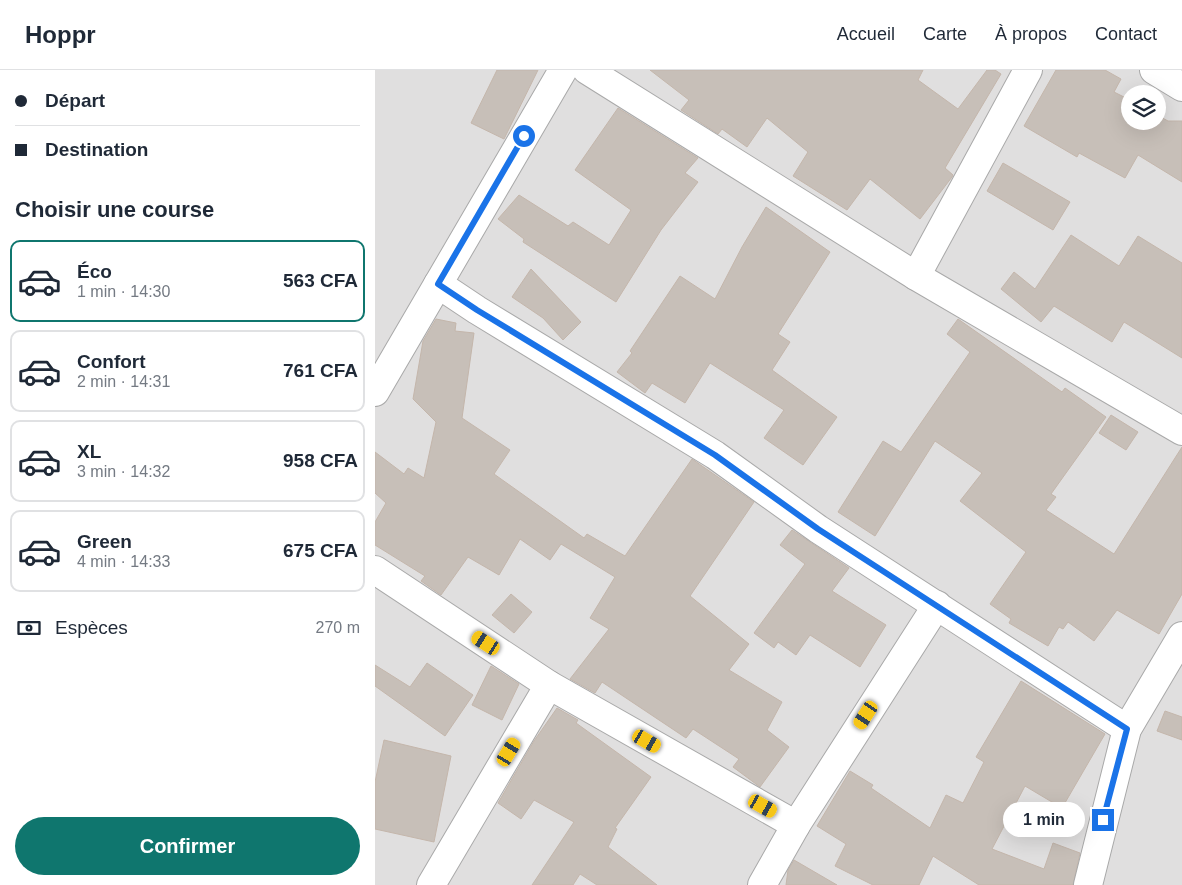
<!DOCTYPE html>
<html lang="fr">
<meta charset="utf-8">
<style>
body{margin:0;font-family:Arial,sans-serif;background:#f2f2f3;color:#1f2937;height:100vh;display:flex;flex-direction:column;font-size:19px;white-space:nowrap}
*{box-sizing:border-box;margin:0}
p{font-size:16px;color:#747a83}
.icon{flex:none;width:28px;height:28px;fill:none;stroke:currentColor;stroke-width:2;stroke-linecap:round;stroke-linejoin:round}
.map{position:relative;flex:1;overflow:hidden}
.side{display:flex;flex-direction:column;background:#fff;width:375px}
.side>*{flex:none}
.top-card{display:grid;align-content:center;height:110px;padding:0 15px;background:#fff}
.tools{position:absolute;left:746px;top:15px;display:grid;gap:10px}
.tools a{display:grid;place-items:center;width:45px;height:45px;border-radius:50%;background:#fff;box-shadow:0 5px 20px #0002;font-size:25px}
.end{position:absolute;width:22px;height:22px;margin:-11px;border:6px solid #1a73e8;background:#fff;box-shadow:0 0 0 2px #fff}
.from{border-radius:50%}
.bubble{position:absolute;height:35px;border-radius:18px;background:#fff;box-shadow:0 5px 20px #0002;font-size:16px;font-weight:600;line-height:35px;text-align:center}
.car{position:absolute;width:15px;height:30px;margin:-15px -8px;border-radius:6px;box-shadow:0 0 4px 1px #0007;background:linear-gradient(#f5c518 24%,#345 0 40%,#f5c518 0 76%,#345 0 86%,#f5c518 0)}
.top-card b{display:flex;align-items:center;gap:18px;height:48px;font-size:19px}
.top-card b+b{border-top:1px solid #e0e1e3}
.top-card i{width:12px;height:12px;background:#1f2937}
ul{padding:0;list-style:none}
li{display:flex;align-items:center;gap:15px;height:82px;margin:0 10px 8px;padding:0 5px;border:2px solid #e0e1e3;border-radius:10px}
li div{flex:1}
li b{display:block;font-size:19px}
li em{font-style:normal;font-weight:600}
li.active{border-color:#0f766e}
li>.icon{width:45px;height:45px;stroke-width:1.5}
h2{padding:0 15px;font-size:22px;line-height:60px}
.pay{display:flex;align-items:center;gap:12px;height:55px;padding:0 15px;font-size:19px}
.pay p{margin-inline-start:auto}
.action{display:flex;gap:10px;margin-top:auto;padding:10px 15px}
.action a{flex:1;height:58px;border-radius:30px;background:#0f766e;color:#fff;font-size:20px;font-weight:600;line-height:58px;text-align:center}
header{display:flex;align-items:center;gap:30px;box-sizing:border-box;height:70px;padding:0 25px;background:#fff;border-bottom:1px solid #e0e1e3}
header strong{font-size:24px}
nav{display:flex;gap:28px;margin-inline-start:auto;font-size:18px}
main{display:flex;flex:1;min-height:0}
.map>svg:first-child{display:block}
.residential{fill:#e0dfdf;fill-rule:evenodd}
.building{fill:#c7bfb8;stroke:#c4b6ab}
.lines{fill:none;stroke-linecap:round;stroke-linejoin:round}
.street-casing{stroke:#a9a9a9;stroke-width:30}
.street{stroke:#fff;stroke-width:28}
.route{stroke:#1a73e8;stroke-width:6}
</style>
<header>
<strong>Hoppr</strong>
<nav><a>Accueil</a><a>Carte</a><a>À propos</a><a>Contact</a></nav>
</header>
<main>
<section class="side">
<div class="top-card">
<b><i class="from"></i>Départ</b>
<b><i></i>Destination</b>
</div>
<h2>Choisir une course</h2>
<ul>
<li class="active"><svg class="icon" aria-label="car" viewBox="0 0 24 24"><path d="M5 17H2v-5l4-1 3-4h7l3 4 3 1v5h-3M9 17h6M6 11h13"/><circle cx="7" cy="17" r="2"/><circle cx="17" cy="17" r="2"/></svg><div><b>Éco</b><p>1 min · 14:30</p></div><em>563 CFA</em></li>
<li><svg class="icon" aria-label="car" viewBox="0 0 24 24"><path d="M5 17H2v-5l4-1 3-4h7l3 4 3 1v5h-3M9 17h6M6 11h13"/><circle cx="7" cy="17" r="2"/><circle cx="17" cy="17" r="2"/></svg><div><b>Confort</b><p>2 min · 14:31</p></div><em>761 CFA</em></li>
<li><svg class="icon" aria-label="car" viewBox="0 0 24 24"><path d="M5 17H2v-5l4-1 3-4h7l3 4 3 1v5h-3M9 17h6M6 11h13"/><circle cx="7" cy="17" r="2"/><circle cx="17" cy="17" r="2"/></svg><div><b>XL</b><p>3 min · 14:32</p></div><em>958 CFA</em></li>
<li><svg class="icon" aria-label="car" viewBox="0 0 24 24"><path d="M5 17H2v-5l4-1 3-4h7l3 4 3 1v5h-3M9 17h6M6 11h13"/><circle cx="7" cy="17" r="2"/><circle cx="17" cy="17" r="2"/></svg><div><b>Green</b><p>4 min · 14:33</p></div><em>675 CFA</em></li>
</ul>
<div class="pay"><svg class="icon" aria-label="cash" viewBox="0 0 24 24"><path d="M3 7h18v10H3z"/><circle cx="12" cy="12" r="2"/></svg>Espèces<p>270 m</p></div>
<div class="action"><a>Confirmer</a></div>
</section>
<div class="map">
<svg width="807" height="815" viewBox="0 0 807 815">
<rect width="100%" height="100%" fill="#f2efe9"/>
<path class="residential" d="M 0,0 L 807,0 L 807,815 L 0,815 ZM 755,24 L 782,24 L 782,51 L 755,51 Z"/>
<g class="building">
<path d="M 122,0 L 163,0 L 129,69 L 96,53 Z"/>
<path d="M 275,0 L 548,0 L 543,10 L 583,39 L 612,0 L 620,0 L 626,4 L 570,98 L 578,105 L 577,107 L 545,149 L 495,109 L 472,140 L 418,106 L 433,82 L 392,48 L 372,77 L 347,59 L 343,64 L 306,40 L 314,30 Z"/>
<path d="M 681,0 L 730,0 L 746,9 L 739,22 L 755,30 L 755,51 L 782,51 L 782,45 L 793,51 L 807,51 L 807,112 L 763,85 L 750,108 L 704,83 L 702,87 L 649,56 Z"/>
<path d="M 243,38 L 323,88 L 310,103 L 323,112 L 286,160 L 241,232 L 148,172 L 149,169 L 123,149 L 144,125 L 193,156 L 198,152 L 234,175 L 256,140 L 200,100 Z"/>
<path d="M 628,93 L 695,132 L 678,160 L 612,121 Z"/>
<path d="M 391,137 L 455,182 L 403,264 L 415,272 L 397,300 L 462,347 L 428,395 L 389,368 L 409,340 L 335,293 L 310,333 L 277,313 L 270,323 L 242,302 L 257,283 L 255,281 L 305,206 L 340,229 L 367,177 Z"/>
<path d="M 696,165 L 744,196 L 763,166 L 807,193 L 807,288 L 749,252 L 737,272 L 679,236 L 666,252 L 626,219 L 639,202 L 660,219 Z"/>
<path d="M 156,199 L 206,252 L 188,270 L 168,248 L 137,227 Z"/>
<path d="M 61,249 L 81,253 L 80,261 L 99,263 L 87,348 L 135,380 L 119,404 L 209,468 L 212,464 L 250,486 L 317,389 L 379,432 L 315,526 L 374,574 L 354,600 L 407,632 L 392,660 L 414,677 L 385,717 L 358,697 L 364,689 L 318,659 L 311,668 L 227,612 L 220,623 L 195,609 L 234,559 L 215,548 L 240,507 L 186,474 L 175,490 L 145,469 L 124,505 L 93,487 L 66,525 L 46,511 L 50,506 L 0,475 L 0,452 L 11,433 L 0,423 L 0,382 L 29,404 L 33,398 L 49,408 L 61,352 L 38,329 L 48,271 Z"/>
<path d="M 583,249 L 687,322 L 690,318 L 731,347 L 676,424 L 681,427 L 671,440 L 739,484 L 807,377 L 807,524 L 784,564 L 742,540 L 719,571 L 693,552 L 688,559 L 684,557 L 673,576 L 634,553 L 636,549 L 615,534 L 651,482 L 585,431 L 607,403 L 560,371 L 500,466 L 463,442 L 508,371 L 526,382 L 595,282 L 572,264 Z"/>
<path d="M 736,345 L 763,362 L 751,380 L 724,363 Z"/>
<path d="M 417,460 L 474,498 L 457,521 L 511,555 L 485,597 L 435,565 L 421,585 L 403,572 L 399,578 L 379,563 L 430,494 L 405,475 Z"/>
<path d="M 136,524 L 157,542 L 139,563 L 117,545 Z"/>
<path d="M 52,593 L 98,625 L 70,666 L 0,616 L 0,595 L 35,617 Z"/>
<path d="M 116,596 L 144,614 L 127,650 L 97,635 Z"/>
<path d="M 646,611 L 730,664 L 687,738 L 650,716 L 617,779 L 669,799 L 678,773 L 705,783 L 698,815 L 604,815 L 558,786 L 544,815 L 498,815 L 460,796 L 471,774 L 442,756 L 475,701 L 498,715 L 496,718 L 555,758 L 571,725 L 588,733 L 609,692 L 601,687 Z"/>
<path d="M 182,638 L 203,650 L 201,653 L 276,707 L 240,758 L 242,759 L 233,777 L 282,815 L 222,815 L 205,804 L 198,815 L 157,815 L 199,752 L 159,730 L 146,749 L 123,733 L 159,671 Z"/>
<path d="M 790,641 L 807,647 L 807,670 L 782,661 Z"/>
<path d="M 9,670 L 76,686 L 59,772 L 0,759 L 0,712 Z"/>
<path d="M 419,790 L 462,815 L 411,815 L 413,800 Z"/>
</g>
<g class="lines">
<g class="street-casing">
<g id="street">
<path d="M 212,0 L 541,206 L 807,361"/>
<path d="M 779,0 L 807,17"/>
<path d="M 541,206 L 653,0"/>
<path d="M 63,214 L 102,240 L 340,385 L 443,459 L 752,659"/>
<path d="M 0,322 L 188,0"/>
<path d="M 0,500 L 174,615 L 421,755"/>
<path d="M 56,815 L 174,615"/>
<path d="M 387,815 L 421,755 L 562,535"/>
<path d="M 713,815 L 752,659 L 807,566"/>
</g>
</g>
<use href="#street" class="street"/>
</g>
<g class="lines">
<path class="route" d="M 149,66 L 63,214 L 102,240 L 340,385 L 443,459 L 752,659 L 728,750"/>
</g>
</svg>
<div class="tools">
<a><svg class="icon" aria-label="layers" viewBox="0 0 24 24"><path d="M12 4l9 5-9 5-9-5zM3 14l9 5 9-5"/></svg></a>
</div>
<i class="end from" style="left:149px;top:66px"></i>
<i class="end" style="left:728px;top:750px"></i>
<div class="bubble" style="left:628px;top:732px;width:82px">1 min</div>
<i class="car" style="left:111px;top:573px;rotate:303deg"></i>
<i class="car" style="left:491px;top:645px;rotate:213deg"></i>
<i class="car" style="left:272px;top:671px;rotate:120deg"></i>
<i class="car" style="left:134px;top:682px;rotate:31deg"></i>
<i class="car" style="left:388px;top:736px;rotate:119deg"></i>
</div>
</main>
